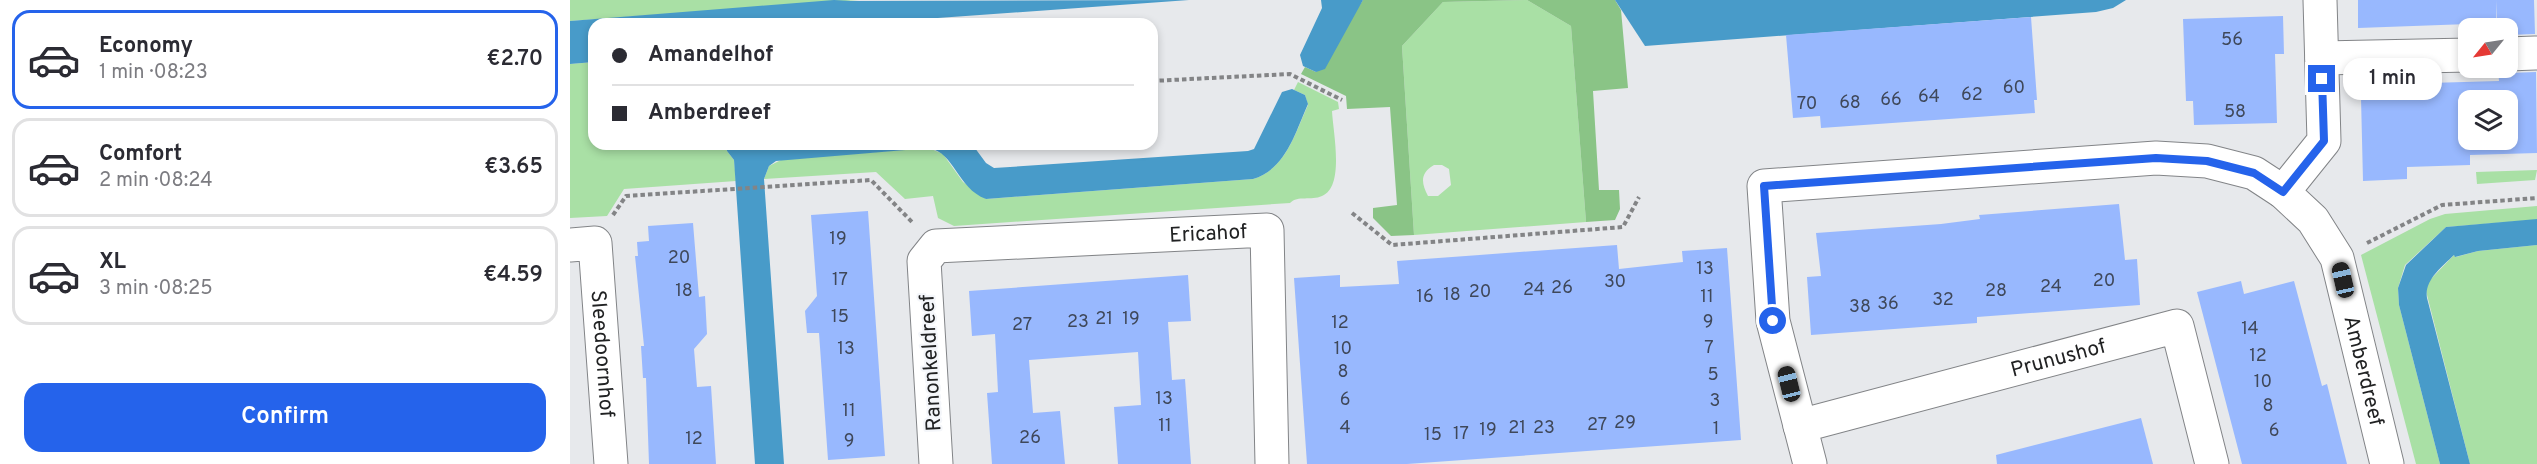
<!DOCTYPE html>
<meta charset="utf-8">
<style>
body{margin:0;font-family:Overpass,sans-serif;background:#f7f7f7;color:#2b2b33;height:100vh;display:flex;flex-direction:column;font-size:22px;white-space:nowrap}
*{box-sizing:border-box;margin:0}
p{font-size:20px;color:#7c7c81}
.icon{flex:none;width:33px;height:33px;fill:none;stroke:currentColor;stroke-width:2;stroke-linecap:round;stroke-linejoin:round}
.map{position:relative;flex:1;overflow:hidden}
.side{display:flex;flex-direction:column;background:#fff;width:570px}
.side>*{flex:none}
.guide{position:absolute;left:18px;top:18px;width:570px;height:132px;border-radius:18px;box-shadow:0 3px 9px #0003;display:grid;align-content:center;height:132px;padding:0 24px;background:#fff}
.needle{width:39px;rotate:240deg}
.controls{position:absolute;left:1888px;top:18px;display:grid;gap:12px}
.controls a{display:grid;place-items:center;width:60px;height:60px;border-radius:12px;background:#fff;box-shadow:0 3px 9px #0003;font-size:30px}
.end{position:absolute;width:27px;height:27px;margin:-14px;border:8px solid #2563eb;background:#fff;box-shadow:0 0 0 3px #fff}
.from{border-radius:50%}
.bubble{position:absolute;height:42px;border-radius:18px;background:#fff;box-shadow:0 3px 9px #0003;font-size:20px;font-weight:600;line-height:42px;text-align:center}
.car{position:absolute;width:18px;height:36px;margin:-18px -9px;border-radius:8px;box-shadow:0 0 4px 2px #0007;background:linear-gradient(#222 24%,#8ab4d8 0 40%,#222 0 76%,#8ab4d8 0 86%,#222 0)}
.guide b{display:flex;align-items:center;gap:21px;height:57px;font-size:22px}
.guide b+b{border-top:2px solid #e1e1e2}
.guide i{width:15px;height:15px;background:#2b2b33}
ul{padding:10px 0 0;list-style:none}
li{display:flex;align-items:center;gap:18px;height:99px;margin:0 12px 9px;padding:0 12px;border:3px solid #e1e1e2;border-radius:18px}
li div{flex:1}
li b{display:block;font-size:22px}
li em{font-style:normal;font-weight:600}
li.active{border-color:#2563eb}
li>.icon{width:54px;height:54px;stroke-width:1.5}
.action{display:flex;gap:12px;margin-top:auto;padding:12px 24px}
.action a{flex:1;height:69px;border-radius:18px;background:#2563eb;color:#fff;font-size:24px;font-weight:600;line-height:69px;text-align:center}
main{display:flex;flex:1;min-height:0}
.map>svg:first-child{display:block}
.green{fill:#a9e0a5;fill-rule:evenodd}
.forest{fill:#8ac486}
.water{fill:#489bc9}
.building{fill:#98b8fe;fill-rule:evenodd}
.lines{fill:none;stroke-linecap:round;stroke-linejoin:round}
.minor-casing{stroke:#828487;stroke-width:35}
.path{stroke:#838486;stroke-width:4;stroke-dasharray:4.5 3;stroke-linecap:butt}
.minor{stroke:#fff;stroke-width:33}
.route{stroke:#2563eb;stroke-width:8}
.labels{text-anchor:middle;stroke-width:4.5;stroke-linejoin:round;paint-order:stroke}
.number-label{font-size:18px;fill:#3f485a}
.street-label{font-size:21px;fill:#212223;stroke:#f4f6fa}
</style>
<main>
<section class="side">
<ul>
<li class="active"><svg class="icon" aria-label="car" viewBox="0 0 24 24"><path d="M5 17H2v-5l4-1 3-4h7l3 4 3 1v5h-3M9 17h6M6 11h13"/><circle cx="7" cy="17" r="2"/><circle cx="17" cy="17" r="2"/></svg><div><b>Economy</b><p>1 min · 08:23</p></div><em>€2.70</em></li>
<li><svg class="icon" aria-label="car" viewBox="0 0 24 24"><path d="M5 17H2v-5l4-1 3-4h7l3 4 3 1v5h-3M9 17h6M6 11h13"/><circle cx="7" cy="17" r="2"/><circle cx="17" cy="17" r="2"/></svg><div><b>Comfort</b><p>2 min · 08:24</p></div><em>€3.65</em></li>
<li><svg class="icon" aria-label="car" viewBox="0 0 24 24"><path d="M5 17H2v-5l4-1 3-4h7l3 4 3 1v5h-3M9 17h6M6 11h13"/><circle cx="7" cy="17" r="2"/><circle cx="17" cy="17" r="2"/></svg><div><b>XL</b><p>3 min · 08:25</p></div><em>€4.59</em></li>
</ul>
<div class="action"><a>Confirm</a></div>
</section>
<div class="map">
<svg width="1967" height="464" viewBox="0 0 1967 464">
<rect width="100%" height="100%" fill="#e7e9ec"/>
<g class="green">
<path d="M 0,0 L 289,0 L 0,21 Z"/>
<path d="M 957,0 L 1001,26 L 1016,222 L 844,235 L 832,46 L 873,2 ZM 864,165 L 872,165 L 879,169 L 881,185 L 868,196 L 858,196 C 851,183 850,173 864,165 Z"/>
<path d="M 24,62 L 24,144 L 156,144 L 157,151 L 164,160 L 166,181 L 54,189 L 37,216 L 0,218 L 0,64 Z"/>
<path d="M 728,82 L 768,102 L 769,109 L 762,111 C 763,132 775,187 752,196 C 741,201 728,195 720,203 L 384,226 L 368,218 L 363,196 L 335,199 L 306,172 L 194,179 L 199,166 L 213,159 L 359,148 L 373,154 L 393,182 L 416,199 L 683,179 C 716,169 725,133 738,105 L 735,95 L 724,90 Z"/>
<path d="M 1967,170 L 1965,180 L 1907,184 L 1906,172 Z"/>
<path d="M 1967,206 L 1967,219 L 1964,220 L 1876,227 L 1835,265 L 1828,288 L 1829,305 L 1870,464 L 1846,464 L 1791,255 L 1860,219 L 1875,214 Z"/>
<path d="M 1967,245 L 1967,464 L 1900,464 L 1856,291 L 1859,281 L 1884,255 L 1886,257 L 1908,251 Z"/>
</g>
<path class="forest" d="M 793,0 L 1045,0 L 1051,10 L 1058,88 L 1023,91 L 1029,190 L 1049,190 L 1050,209 L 1045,220 L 1016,222 L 1001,26 L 957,0 L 873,2 L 832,46 L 844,235 L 821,236 L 803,218 L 803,208 L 827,205 L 820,107 L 777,109 L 776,96 L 731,74 L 735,67 L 746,72 Z"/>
<g class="water">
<path d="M 264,0 L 281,1 L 619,0 L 284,24 L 24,24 L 24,62 L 0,64 L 0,21 Z"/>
<path d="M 751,0 L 793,0 L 755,69 L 746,72 L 733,66 L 730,55 L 752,8 Z"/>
<path d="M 1045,0 L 1556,0 L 1543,8 L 1526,12 L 1075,46 Z"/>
<path d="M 722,89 L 735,95 L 738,104 C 725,133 716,169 683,179 L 416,199 C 387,188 385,153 359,148 L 206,161 L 199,166 L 194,179 L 214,464 L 185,464 L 164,160 L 157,151 L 156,144 L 402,144 L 416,163 L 424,168 L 678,151 L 684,149 L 712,92 Z"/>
<path d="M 1967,219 L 1967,245 L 1908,251 L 1885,257 L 1884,255 C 1872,267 1854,280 1857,298 L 1900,464 L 1870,464 L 1829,305 L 1828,288 L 1836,265 L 1876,227 Z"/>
</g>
<g class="building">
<path d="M 1788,0 L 1926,0 L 1926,23 L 1788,28 Z"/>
<path d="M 1926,0 L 1964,0 L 1965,34 L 1938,35 L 1938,28 L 1927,28 Z"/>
<path d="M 1713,16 L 1714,54 L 1705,54 L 1707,123 L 1624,125 L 1623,101 L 1616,101 L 1613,19 Z"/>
<path d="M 1461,17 L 1467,100 L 1464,100 L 1465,113 L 1251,128 L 1250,116 L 1223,118 L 1216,35 Z"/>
<path d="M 1928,70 L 1939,73 L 1966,72 L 1967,153 L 1900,155 L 1900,165 L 1837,167 L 1837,179 L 1793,181 L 1791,98 L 1860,95 L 1859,83 L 1929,81 ZM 1899,100 L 1938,100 L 1938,140 L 1899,140 Z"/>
<path d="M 1549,204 L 1555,260 L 1567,259 L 1570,305 L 1407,317 L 1407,323 L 1241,335 L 1237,277 L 1251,276 L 1246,233 L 1371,224 L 1410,219 L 1409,215 Z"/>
<path d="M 298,211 L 315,456 L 258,460 L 249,333 L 237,333 L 235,311 L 247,296 L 241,215 Z"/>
<path d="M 123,223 L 129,297 L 135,296 L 137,334 L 124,349 L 127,387 L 141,386 L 146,464 L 79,464 L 76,378 L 73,378 L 71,346 L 74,346 L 65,256 L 68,256 L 67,242 L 79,241 L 78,226 Z"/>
<path d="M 1047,245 L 1049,269 L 1113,262 L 1112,251 L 1157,248 L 1171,440 L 837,464 L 737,464 L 724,278 L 770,275 L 770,287 L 829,284 L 827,261 Z"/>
<path d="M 618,275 L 621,321 L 598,322 L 602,380 L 615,379 L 621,464 L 548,464 L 544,407 L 571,405 L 568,352 L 459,360 L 463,413 L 490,411 L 495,464 L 422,464 L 417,393 L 428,392 L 425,334 L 402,336 L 399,291 Z"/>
<path d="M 1671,281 L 1674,294 L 1724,281 L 1752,386 L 1757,384 L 1777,464 L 1672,464 L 1627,292 Z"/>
<path d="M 1571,418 L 1583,464 L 1427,464 L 1426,455 Z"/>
</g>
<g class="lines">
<g class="minor-casing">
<g id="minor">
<path d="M 1938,54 L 1965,53"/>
<path d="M 1752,58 L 1899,55"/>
<path d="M 1713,192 L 1754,141 L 1750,0"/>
<path id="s1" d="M 0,245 L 25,243 L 41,464"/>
<path id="s2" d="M 1230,426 L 1607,326 L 1642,464"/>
<path id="s3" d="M 366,464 L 354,261 L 366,246 L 697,230 L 702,464"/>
<path id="s4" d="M 1240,464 L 1203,321 L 1194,186 L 1586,158 L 1637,161 L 1684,173 L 1713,192 L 1743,220 L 1767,258 L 1817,464"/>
</g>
</g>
<g class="path">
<path d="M 582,81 L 720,74 L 772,100"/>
<path d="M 782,213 L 822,245 L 1053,227 L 1069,197"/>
<path d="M 43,215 L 56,196 L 301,180 L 343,223"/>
<path d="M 1797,243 L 1872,205 L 1967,198"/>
</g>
<use href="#minor" class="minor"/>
</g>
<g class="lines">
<path class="route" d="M 1203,321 L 1194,186 L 1586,158 L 1637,161 L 1684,173 L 1713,192 L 1754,141 L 1752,79"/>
</g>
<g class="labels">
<g class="number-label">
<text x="1662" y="45">56</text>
<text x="1444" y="93">60</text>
<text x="1402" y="100">62</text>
<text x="1359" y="102">64</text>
<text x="1321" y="105">66</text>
<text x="1280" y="108">68</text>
<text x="1237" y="109">70</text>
<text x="1665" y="117">58</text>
<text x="268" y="244">19</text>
<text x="109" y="263">20</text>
<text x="1135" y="274">13</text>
<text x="270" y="285">17</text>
<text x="1534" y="286">20</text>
<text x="1045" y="287">30</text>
<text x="1481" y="292">24</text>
<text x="992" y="293">26</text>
<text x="964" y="295">24</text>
<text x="114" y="296">18</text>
<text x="1426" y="296">28</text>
<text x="910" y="297">20</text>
<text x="882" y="300">18</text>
<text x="855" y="302">16</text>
<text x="1137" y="302">11</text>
<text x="1373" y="305">32</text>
<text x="1318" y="309">36</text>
<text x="1290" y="312">38</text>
<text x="270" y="322">15</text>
<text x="534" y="324">21</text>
<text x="561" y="324">19</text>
<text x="508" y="327">23</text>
<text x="1138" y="327">9</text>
<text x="770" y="328">12</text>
<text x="452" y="330">27</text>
<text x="1680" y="334">14</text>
<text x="1139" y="353">7</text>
<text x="276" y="354">13</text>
<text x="773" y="354">10</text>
<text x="1688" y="361">12</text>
<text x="773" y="377">8</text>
<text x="1143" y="380">5</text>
<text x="1693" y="387">10</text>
<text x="594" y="404">13</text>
<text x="775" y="405">6</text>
<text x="1145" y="406">3</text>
<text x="1698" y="411">8</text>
<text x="279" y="416">11</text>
<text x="1055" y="428">29</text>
<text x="1027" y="430">27</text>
<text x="595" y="431">11</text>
<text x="775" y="433">4</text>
<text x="947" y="433">21</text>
<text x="974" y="433">23</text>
<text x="1146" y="434">1</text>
<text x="918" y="435">19</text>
<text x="1704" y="436">6</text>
<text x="891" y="439">17</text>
<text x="863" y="440">15</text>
<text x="460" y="443">26</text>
<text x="124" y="444">12</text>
<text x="279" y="446">9</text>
</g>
<g class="street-label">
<text dy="7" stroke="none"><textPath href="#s3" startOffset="495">Ericahof</textPath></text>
<text dy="7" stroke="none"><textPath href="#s1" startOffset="136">Sleedoornhof</textPath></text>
<text dy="7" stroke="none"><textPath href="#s2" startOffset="267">Prunushof</textPath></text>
<text transform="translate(360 363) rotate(-93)" y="7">Ranonkeldreef</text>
<text dy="7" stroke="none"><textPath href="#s4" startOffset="1012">Amberdreef</textPath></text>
</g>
</g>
</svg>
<div class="controls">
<a><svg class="needle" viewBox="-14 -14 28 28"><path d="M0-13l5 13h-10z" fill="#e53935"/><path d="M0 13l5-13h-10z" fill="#7c7c81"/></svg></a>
<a><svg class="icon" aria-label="layers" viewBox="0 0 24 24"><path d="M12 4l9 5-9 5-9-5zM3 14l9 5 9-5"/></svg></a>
</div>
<i class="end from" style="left:1203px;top:321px"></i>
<i class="end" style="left:1752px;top:79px"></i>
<div class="bubble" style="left:1773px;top:58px;width:99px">1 min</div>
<i class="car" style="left:1773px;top:280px;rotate:347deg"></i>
<i class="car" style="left:1219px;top:384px;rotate:346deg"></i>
<div class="guide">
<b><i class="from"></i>Amandelhof</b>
<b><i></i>Amberdreef</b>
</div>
</div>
</main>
